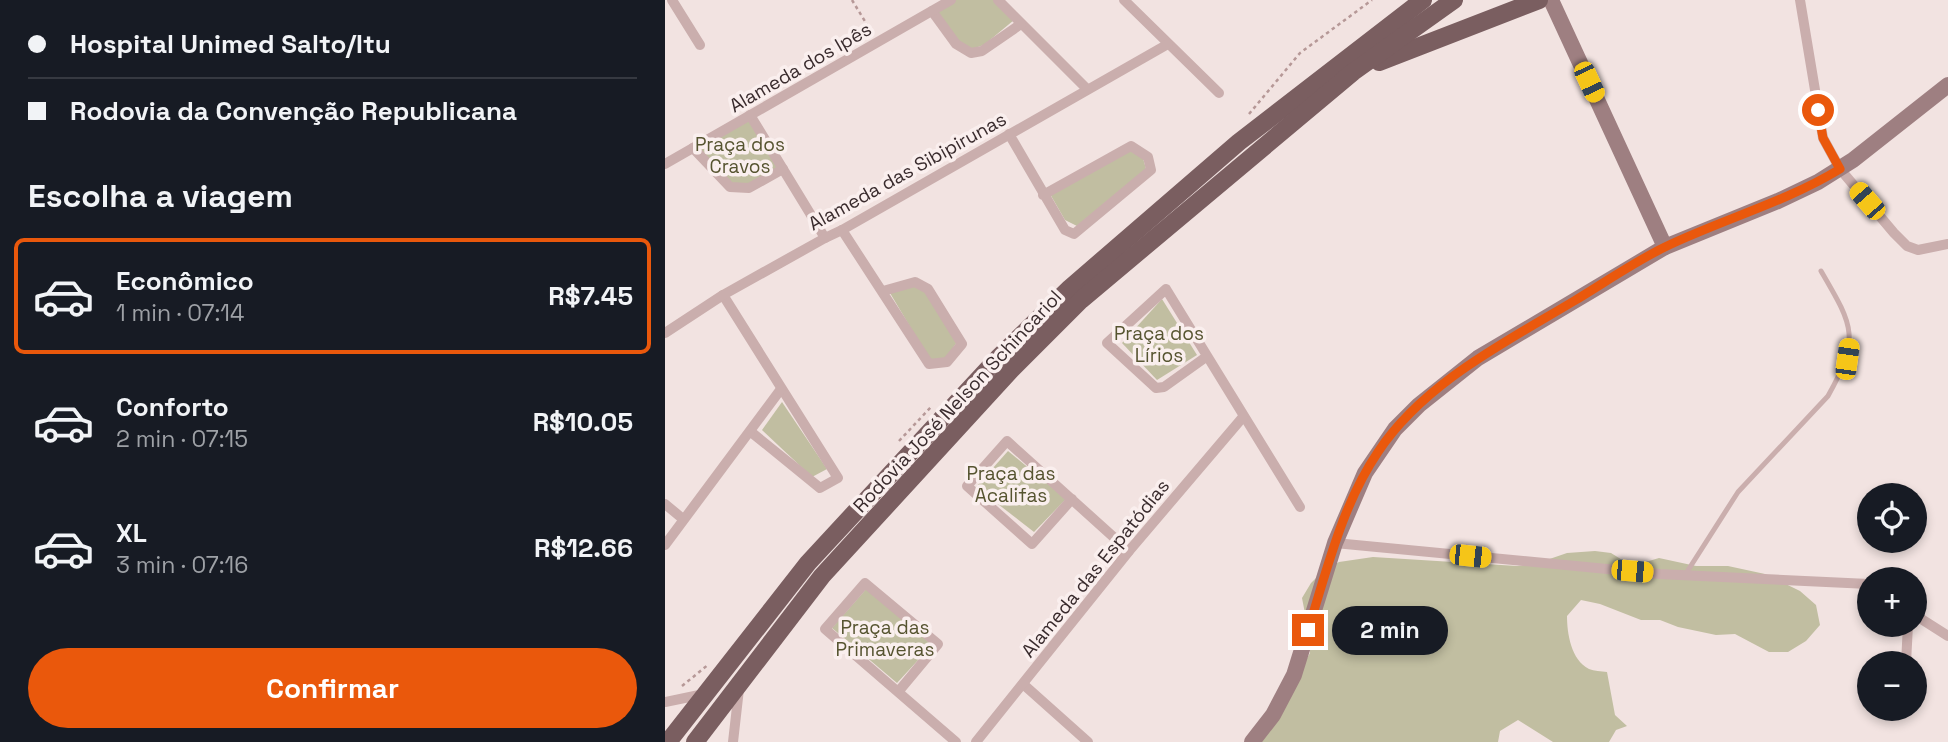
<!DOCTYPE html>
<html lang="pt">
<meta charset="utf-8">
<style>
body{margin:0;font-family:"Space Grotesk",sans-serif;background:#20242c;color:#f1f3f6;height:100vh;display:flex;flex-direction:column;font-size:26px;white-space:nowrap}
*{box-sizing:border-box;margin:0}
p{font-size:23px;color:#9ea1a6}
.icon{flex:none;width:38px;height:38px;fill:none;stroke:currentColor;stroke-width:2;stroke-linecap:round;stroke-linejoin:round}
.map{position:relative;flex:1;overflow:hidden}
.drawer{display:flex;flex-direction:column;background:#171b24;width:665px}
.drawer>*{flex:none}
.guide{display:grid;align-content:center;height:154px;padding:0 28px;background:#171b24}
.tools{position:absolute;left:1192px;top:483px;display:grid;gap:14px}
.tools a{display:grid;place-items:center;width:70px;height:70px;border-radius:50%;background:#171b24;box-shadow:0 4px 10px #0003;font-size:35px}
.end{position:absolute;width:32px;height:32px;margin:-16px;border:9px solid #ea580c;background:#fff;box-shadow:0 0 0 4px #fff}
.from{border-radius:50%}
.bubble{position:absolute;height:49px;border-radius:24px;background:#171b24;box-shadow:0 4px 10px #0003;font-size:23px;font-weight:700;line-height:49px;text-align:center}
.car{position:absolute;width:21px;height:42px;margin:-21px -10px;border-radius:9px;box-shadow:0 0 5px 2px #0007;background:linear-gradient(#f5c518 24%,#345 0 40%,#f5c518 0 76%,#345 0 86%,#f5c518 0)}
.guide b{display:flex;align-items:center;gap:24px;height:66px;font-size:26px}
.guide b+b{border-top:2px solid #363941}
.guide i{width:18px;height:18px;background:#f1f3f6}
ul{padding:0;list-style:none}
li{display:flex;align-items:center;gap:21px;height:116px;margin:0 14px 10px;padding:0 14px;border:4px solid transparent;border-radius:10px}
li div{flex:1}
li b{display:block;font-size:26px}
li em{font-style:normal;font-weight:700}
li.selected{border-color:#ea580c}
li>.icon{width:63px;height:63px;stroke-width:1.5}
h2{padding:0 28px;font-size:32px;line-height:84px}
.cta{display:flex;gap:14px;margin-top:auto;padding:14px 28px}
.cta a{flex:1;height:80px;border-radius:42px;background:#ea580c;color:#fff;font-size:28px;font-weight:700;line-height:80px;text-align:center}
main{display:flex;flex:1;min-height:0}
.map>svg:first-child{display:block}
.green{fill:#c1bea1}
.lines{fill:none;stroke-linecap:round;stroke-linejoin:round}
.path{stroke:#b69897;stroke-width:2.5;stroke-dasharray:3.5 3.5;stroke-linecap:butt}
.service{stroke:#caaead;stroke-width:5}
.minor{stroke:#caaead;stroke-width:10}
.secondary{stroke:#9e7f81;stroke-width:16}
.primary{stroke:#7a5e60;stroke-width:18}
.route{stroke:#ea580c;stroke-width:9}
.labels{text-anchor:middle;stroke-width:7;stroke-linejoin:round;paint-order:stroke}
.street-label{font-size:19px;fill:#392b2d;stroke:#faefee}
.park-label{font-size:19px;fill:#565430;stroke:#faefee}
</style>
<main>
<section class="drawer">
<div class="guide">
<b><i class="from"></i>Hospital Unimed Salto/Itu</b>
<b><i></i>Rodovia da Convenção Republicana</b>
</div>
<h2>Escolha a viagem</h2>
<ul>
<li class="selected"><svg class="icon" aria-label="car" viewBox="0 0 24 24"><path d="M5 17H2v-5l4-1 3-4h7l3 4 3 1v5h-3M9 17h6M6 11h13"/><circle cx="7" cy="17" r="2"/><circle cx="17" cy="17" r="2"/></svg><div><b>Econômico</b><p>1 min · 07:14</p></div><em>R$7.45</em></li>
<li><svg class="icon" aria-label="car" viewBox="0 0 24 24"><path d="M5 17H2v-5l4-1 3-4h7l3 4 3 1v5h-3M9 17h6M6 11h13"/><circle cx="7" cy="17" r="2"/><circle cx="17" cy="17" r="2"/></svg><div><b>Conforto</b><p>2 min · 07:15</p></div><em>R$10.05</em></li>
<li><svg class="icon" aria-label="car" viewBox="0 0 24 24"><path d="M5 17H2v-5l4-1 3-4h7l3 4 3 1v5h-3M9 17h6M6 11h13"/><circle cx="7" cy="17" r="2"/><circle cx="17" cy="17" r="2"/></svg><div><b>XL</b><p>3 min · 07:16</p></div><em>R$12.66</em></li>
</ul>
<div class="cta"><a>Confirmar</a></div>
</section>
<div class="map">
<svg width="1283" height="742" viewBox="0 0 1283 742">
<rect width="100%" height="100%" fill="#f2e3e1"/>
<g class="green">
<path d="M 291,0 L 330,0 L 349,20 L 319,45 L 307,49 L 294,43 L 272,11 Z"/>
<path d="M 84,117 L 116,168 L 84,187 L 65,186 L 30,148 Z"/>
<path d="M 465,149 L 478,158 L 481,169 L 412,226 L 400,220 L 385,194 Z"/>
<path d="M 249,285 L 262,291 L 292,342 L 281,358 L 266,362 L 225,293 Z"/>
<path d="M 497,299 L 532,355 L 492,380 L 457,343 Z"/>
<path d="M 117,402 L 162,469 L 147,477 L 97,430 Z"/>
<path d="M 343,451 L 401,499 L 369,532 L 311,487 Z"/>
<path d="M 930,551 L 946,553 L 967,566 L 994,558 L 1031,566 L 1063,566 L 1100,574 L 1135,591 L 1151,605 L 1155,625 L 1141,641 L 1123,652 L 1104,652 L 1070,634 L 1051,635 L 1013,627 L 995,620 L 976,620 L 935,604 L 916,600 L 902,616 C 902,633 906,660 924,669 C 929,671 936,671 942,672 L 950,715 L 962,726 L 951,730 L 944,742 L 888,742 L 853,720 L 835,731 L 833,742 L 594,742 L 645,653 L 644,634 L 637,598 L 646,583 L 659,570 L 674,562 L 708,557 L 852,566 L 870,564 L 902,553 Z"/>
<path d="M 202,588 L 267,645 L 232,683 L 167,628 Z"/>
</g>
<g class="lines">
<g class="path">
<path d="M 187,0 L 207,33"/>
<path d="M 584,114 L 635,53 L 707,0"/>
<path d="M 234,441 L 266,407"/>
<path d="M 17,686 L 44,664"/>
</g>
<path class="service" d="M 1020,575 L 1073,492 L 1163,396 C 1196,337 1188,326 1156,271"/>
<g class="minor">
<path d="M 7,0 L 35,45"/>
<path d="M 333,0 L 422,89"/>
<path d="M 459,0 L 554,93"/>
<path d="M 1135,0 L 1158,138 L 1175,169 L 1229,233 L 1242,246 L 1253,250 L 1283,244"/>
<path d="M 267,11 L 291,44 L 306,53 L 317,51 L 356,24"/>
<path d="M 85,115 L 160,238"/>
<path d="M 344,134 L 400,230 L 409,234 L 486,170 L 483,157 L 466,146 L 378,195"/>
<path d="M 28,148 L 65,187 L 84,188 L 118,169"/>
<path d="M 0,164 L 286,0"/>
<path d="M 177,230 L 264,364 L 282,362 L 297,344 L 263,289 L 250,282 L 218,291"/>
<path d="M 58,295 L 173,478 L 155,488 L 86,432"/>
<path d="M 0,333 L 58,295 L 160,238 L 177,230 L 503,44"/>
<path d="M 541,357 L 499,387 L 491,388 L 442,343 L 501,289 L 635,507"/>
<path d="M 407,499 L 367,544 L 302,486 L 342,441 L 464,551"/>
<path d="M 0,504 L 18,519"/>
<path d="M 670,543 L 994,574 L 1204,584"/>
<path d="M 0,545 L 116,389"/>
<path d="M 1250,615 L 1283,636"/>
<path d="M 1241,663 L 1243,625"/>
<path d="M 358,684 L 423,742"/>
<path d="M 233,692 L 273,644 L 200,583 L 160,629 L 291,742"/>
<path d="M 0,702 L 39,694"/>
<path d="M 68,742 L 74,689"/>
<path d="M 311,742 L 464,551 L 578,417"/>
</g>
<g class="secondary">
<path d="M 886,0 L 1000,247"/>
<path d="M 587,742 L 608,715 L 629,675 L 670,543 L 700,473 L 730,429 L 754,405 L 813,358 L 1000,247 L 1113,201 L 1153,182 L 1188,160 L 1283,85"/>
</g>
<g class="primary">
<path d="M 714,62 L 874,0"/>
<path d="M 3,742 L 143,563 L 333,358 L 405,288 L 574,142 L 758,0"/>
<path d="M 30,742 L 157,576 L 346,370 L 416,300 L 688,72 L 789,0"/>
</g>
</g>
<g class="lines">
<path class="route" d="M 643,630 C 662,570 677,505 713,452 C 759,383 839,343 909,301 C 939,283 969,262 1000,247 C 1058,219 1119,203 1175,169 L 1158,138 L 1153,110"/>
</g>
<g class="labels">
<g class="street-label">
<text transform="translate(135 67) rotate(-30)" y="7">Alameda dos Ipês</text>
<text transform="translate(242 171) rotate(-29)" y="7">Alameda das Sibipirunas</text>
<text transform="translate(292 401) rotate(-47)" y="7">Rodovia José Nelson Schincariol</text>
<text transform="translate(430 568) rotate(-51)" y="7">Alameda das Espatódias</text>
</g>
<g class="park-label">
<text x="75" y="151">Praça dos<tspan x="75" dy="22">Cravos</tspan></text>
<text x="494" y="340">Praça dos<tspan x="494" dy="22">Lírios</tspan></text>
<text x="346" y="480">Praça das<tspan x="346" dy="22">Acalifas</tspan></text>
<text x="220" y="634">Praça das<tspan x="220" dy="22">Primaveras</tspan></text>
</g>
</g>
</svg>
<div class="tools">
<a><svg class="icon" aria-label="locate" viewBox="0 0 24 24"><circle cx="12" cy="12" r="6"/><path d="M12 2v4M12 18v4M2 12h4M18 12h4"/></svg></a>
<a>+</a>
<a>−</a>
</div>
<i class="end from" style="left:1153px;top:110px"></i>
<i class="end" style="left:643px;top:630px"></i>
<div class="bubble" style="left:667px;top:606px;width:116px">2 min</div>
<i class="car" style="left:924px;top:82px;rotate:155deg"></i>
<i class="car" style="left:1202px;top:201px;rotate:319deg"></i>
<i class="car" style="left:1182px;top:359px;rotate:8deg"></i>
<i class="car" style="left:805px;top:556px;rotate:96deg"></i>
<i class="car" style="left:967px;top:571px;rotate:95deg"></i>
</div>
</main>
